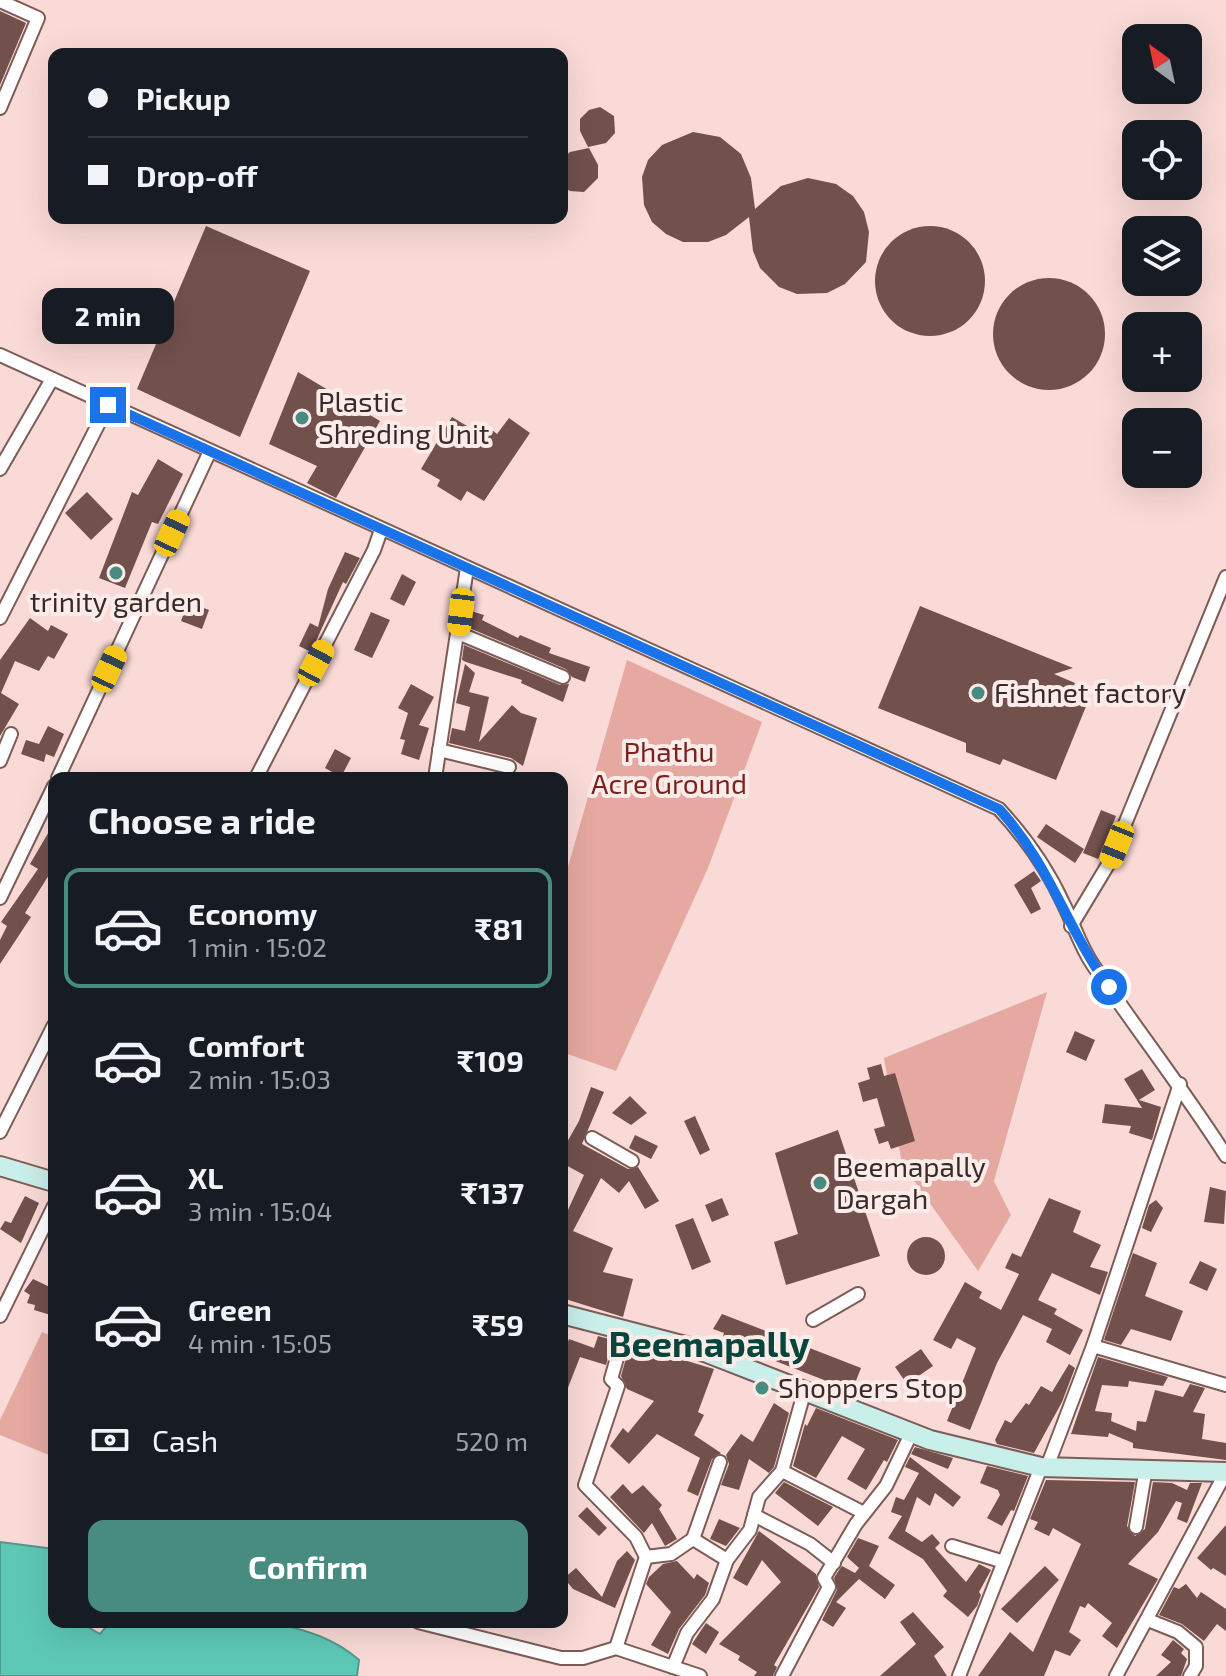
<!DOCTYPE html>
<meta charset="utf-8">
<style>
body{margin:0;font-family:"Exo 2",sans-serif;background:#20242c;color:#f1f3f6;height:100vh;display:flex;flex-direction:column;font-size:30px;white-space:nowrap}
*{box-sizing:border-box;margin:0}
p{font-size:26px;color:#9ea1a6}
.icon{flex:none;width:44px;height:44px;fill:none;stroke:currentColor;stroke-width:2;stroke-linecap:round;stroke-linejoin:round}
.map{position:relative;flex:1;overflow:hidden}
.sheet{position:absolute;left:48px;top:772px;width:520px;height:856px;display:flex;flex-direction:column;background:#171b24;border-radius:16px;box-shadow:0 8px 32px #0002}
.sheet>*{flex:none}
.banner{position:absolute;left:48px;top:48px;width:520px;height:176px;border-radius:16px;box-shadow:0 8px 32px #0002;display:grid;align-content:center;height:176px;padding:0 40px;background:#171b24}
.needle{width:52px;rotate:327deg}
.buttons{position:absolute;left:1122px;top:24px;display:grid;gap:16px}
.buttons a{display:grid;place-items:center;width:80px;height:80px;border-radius:16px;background:#171b24;box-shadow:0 8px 32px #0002;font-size:40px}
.end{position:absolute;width:36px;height:36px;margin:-18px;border:10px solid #1a73e8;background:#fff;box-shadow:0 0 0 4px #fff}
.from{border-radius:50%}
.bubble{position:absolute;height:56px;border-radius:16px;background:#171b24;box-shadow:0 8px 32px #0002;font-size:26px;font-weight:700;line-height:56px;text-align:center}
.car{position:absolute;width:24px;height:48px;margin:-24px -12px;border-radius:10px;box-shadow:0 0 6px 2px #0007;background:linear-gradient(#f5c518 24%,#345 0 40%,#f5c518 0 76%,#345 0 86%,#f5c518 0)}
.banner b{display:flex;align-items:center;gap:28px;height:76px;font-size:30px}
.banner b+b{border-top:2px solid #363941}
.banner i{width:20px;height:20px;background:#f1f3f6}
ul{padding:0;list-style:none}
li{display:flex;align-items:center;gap:24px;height:120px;margin:0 16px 12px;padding:0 24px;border:4px solid transparent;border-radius:16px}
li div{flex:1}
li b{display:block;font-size:30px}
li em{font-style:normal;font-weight:700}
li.active{border-color:#488c81}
li>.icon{width:72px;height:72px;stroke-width:1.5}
h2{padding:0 40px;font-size:36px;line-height:96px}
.pay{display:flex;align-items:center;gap:20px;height:88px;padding:0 40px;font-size:30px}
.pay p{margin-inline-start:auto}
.primary-button{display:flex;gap:16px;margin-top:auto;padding:16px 40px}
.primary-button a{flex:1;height:92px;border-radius:16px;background:#488c81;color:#fff;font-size:32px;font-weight:700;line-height:92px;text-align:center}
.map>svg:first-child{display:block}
.green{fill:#e5a9a1}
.water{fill:#5ec8b7;stroke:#53998c;stroke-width:2}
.building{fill:#72514d}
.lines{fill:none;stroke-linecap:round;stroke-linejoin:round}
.street-casing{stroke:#7d5c58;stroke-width:16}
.secondary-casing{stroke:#7d5c58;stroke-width:22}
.street{stroke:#fff;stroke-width:12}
.secondary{stroke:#c9efea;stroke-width:18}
.route{stroke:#1a73e8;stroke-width:10}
.poi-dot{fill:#488c81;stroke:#fcece9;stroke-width:3}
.labels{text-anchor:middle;stroke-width:8;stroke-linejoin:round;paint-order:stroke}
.poi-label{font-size:28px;fill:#392a28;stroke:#fcece9;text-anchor:start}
.park-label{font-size:28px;fill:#7f1f1b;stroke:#fcece9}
.district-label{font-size:36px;font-weight:bold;fill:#07453d;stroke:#fcece9}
</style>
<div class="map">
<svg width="1226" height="1676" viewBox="0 0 1226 1676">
<rect width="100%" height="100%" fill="#fadad6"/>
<g class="green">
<path d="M 627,660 L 762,722 L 708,868 L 616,1071 L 562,1052 L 562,888 Z"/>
<path d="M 1047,992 L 994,1181 L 1011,1215 L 978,1271 L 902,1164 L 884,1058 Z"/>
<path d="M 42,1332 L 54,1337 L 54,1457 L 0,1435 L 0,1420 Z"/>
</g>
<path class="water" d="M 0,1542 L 54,1549 L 54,1622 L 79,1622 L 100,1634 L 110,1622 C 190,1622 296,1605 359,1660 L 357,1676 L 0,1676 Z"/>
<g class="building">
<path d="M 0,11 L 26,23 L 0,85 Z"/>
<path d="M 600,107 L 614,116 L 615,133 L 606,143 L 588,147 L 580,131 L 580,119 L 589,110 Z"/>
<path d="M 693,132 L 720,137 L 741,154 L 751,178 L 755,209 L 781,186 L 808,178 L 836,184 L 853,196 L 864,212 L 869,232 L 866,262 L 845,284 L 827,293 L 797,294 L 779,287 L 760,268 L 753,251 L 749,217 L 726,235 L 708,242 L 683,242 L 666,234 L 652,222 L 644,205 L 642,177 L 648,160 L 662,145 Z"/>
<path d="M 589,148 L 598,165 L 598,178 L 584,192 L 570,191 L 562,186 L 562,159 L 570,152 Z"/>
<circle cx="930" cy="281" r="55"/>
<path d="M 206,226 L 310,271 L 240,437 L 137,389 Z"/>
<circle cx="1049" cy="334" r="56"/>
<path d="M 298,372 L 380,421 L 336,498 L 307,483 L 317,466 L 269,444 Z"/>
<path d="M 452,417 L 487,438 L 492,430 L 497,434 L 509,418 L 530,433 L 484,501 L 467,491 L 461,501 L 437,486 L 440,480 L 421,469 Z"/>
<path d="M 158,459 L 183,474 L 158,524 L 152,522 L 125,588 L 99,578 L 132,492 L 138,495 Z"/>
<path d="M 87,492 L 113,519 L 91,540 L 65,513 Z"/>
<path d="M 345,552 L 360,558 L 346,584 L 343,582 L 311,652 L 299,646 L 310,623 L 318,627 L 328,589 Z"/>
<path d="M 402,574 L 416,582 L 404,606 L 390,599 Z"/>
<path d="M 188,602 L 209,610 L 202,629 L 181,621 Z"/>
<path d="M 920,606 L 1073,668 L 1054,674 L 1075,683 L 1067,703 L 1087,704 L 1056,780 L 1003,759 L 1000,765 L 966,752 L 966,743 L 878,708 Z"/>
<path d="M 471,611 L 484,615 L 482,620 L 518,638 L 520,635 L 551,648 L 549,653 L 590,667 L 585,682 L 572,677 L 566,669 L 467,627 Z"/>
<path d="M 371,612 L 390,620 L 372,658 L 354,650 Z"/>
<path d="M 30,618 L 48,631 L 51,625 L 68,634 L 54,659 L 48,656 L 39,671 L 15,661 L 1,693 L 19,704 L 0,736 L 0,660 Z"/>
<path d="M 464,645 L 560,685 L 569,684 L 563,702 L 521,683 L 522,680 L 466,662 L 462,660 Z"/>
<path d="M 465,664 L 475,673 L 469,692 L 489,697 L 479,742 L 512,705 L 521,713 L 537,718 L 523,766 L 511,758 L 449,743 L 452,728 L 465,731 L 470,707 L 456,703 Z"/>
<path d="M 411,684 L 434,697 L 419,725 L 429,728 L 419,760 L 401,754 L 405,740 L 400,739 L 408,713 L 398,708 Z"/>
<path d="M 48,726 L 64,734 L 54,757 L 46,754 L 44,762 L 21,754 L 26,740 L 39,744 Z"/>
<path d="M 335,749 L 351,758 L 341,777 L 325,768 Z"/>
<path d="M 1101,810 L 1116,816 L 1098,859 L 1083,853 Z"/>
<path d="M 54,823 L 54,877 L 49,875 L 25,913 L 31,917 L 0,964 L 0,940 L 7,926 L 1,922 L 38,869 L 30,864 Z"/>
<path d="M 1046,824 L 1084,849 L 1075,863 L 1037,837 Z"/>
<path d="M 1034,871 L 1041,881 L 1031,888 L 1041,909 L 1031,914 L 1014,885 Z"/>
<path d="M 1075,1031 L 1095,1040 L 1086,1061 L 1066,1052 Z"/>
<path d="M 881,1064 L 884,1076 L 895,1073 L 915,1141 L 891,1149 L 888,1141 L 879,1144 L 874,1129 L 885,1126 L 877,1098 L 863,1102 L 858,1083 L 870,1079 L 867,1068 Z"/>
<path d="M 1142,1069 L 1155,1090 L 1139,1100 L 1161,1107 L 1152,1140 L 1129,1133 L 1131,1126 L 1102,1123 L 1105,1104 L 1142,1108 L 1124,1079 Z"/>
<path d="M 591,1087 L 604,1092 L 582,1144 L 628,1169 L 638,1167 L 659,1201 L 645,1209 L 629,1181 L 619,1193 L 601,1178 L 573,1231 L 613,1248 L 603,1272 L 633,1279 L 623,1317 L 562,1298 L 562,1223 L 584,1175 L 562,1163 L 562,1151 L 579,1121 Z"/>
<path d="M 630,1096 L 647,1113 L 631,1125 L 612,1113 Z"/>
<path d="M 695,1116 L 710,1150 L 700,1155 L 684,1121 Z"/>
<path d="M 838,1130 L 880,1256 L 786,1285 L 774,1242 L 798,1234 L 775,1153 Z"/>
<path d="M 635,1135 L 658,1146 L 651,1159 L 629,1148 Z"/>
<path d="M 1210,1187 L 1226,1191 L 1224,1224 L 1204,1222 Z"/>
<path d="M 25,1196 L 39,1203 L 21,1243 L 0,1229 L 5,1221 L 11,1223 Z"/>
<path d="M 722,1198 L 729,1215 L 712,1222 L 705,1205 Z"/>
<path d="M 1049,1198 L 1081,1211 L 1073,1232 L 1101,1245 L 1090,1267 L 1108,1272 L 1100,1295 L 1052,1273 L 1038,1300 L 1057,1309 L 1054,1314 L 1083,1330 L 1070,1355 L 1046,1342 L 1052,1329 L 1023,1315 L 997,1363 L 970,1430 L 947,1421 L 976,1348 L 957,1338 L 951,1349 L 933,1340 L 965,1282 L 982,1292 L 979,1298 L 1001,1310 L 1019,1274 L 1005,1268 L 1012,1253 L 1021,1257 Z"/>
<path d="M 1156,1200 L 1163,1208 L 1151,1232 L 1142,1228 L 1149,1205 Z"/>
<path d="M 693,1218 L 711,1262 L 692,1270 L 675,1225 Z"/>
<circle cx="926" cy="1256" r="19"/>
<path d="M 1133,1253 L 1157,1263 L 1145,1296 L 1183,1311 L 1171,1341 L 1131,1329 L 1121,1345 L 1104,1340 Z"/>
<path d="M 1200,1261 L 1217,1269 L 1207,1291 L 1189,1283 Z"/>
<path d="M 33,1279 L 54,1289 L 54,1316 L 34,1310 L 35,1305 L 27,1303 L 30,1295 L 24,1291 Z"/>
<path d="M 722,1314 L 861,1368 L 852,1391 L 722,1340 L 724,1333 L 713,1329 Z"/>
<path d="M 598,1336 L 613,1340 L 606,1365 L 580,1357 L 562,1403 L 562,1358 L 569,1339 L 594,1348 Z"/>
<path d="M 630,1344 L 714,1369 L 698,1412 L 704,1415 L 694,1435 L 721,1453 L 712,1459 L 698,1496 L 687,1491 L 700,1458 L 657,1434 L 629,1464 L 610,1446 L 623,1428 L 628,1433 L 654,1401 L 627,1389 L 621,1376 Z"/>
<path d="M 921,1349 L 933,1366 L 907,1384 L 895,1367 Z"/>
<path d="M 1098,1357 L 1168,1377 L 1163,1386 L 1129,1381 L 1128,1387 L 1102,1385 L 1095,1411 L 1112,1413 L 1111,1421 L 1136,1431 L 1137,1421 L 1146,1422 L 1155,1390 L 1183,1397 L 1190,1384 L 1205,1388 L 1193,1412 L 1205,1414 L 1202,1439 L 1226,1443 L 1226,1460 L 1133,1448 L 1133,1443 L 1109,1433 L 1108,1437 L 1071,1434 Z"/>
<path d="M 1069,1364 L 1075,1368 L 1062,1402 L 1034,1453 L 997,1444 L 995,1440 L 1005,1420 L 1011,1423 L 1026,1403 L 1029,1405 L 1041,1386 L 1052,1392 Z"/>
<path d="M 774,1403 L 789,1413 L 774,1467 L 769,1473 L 749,1459 L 739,1490 L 721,1485 L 729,1464 L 726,1455 L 741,1434 L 753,1442 Z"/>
<path d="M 816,1408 L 898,1440 L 887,1462 L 884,1460 L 866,1490 L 847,1479 L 865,1449 L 842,1436 L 816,1478 L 793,1466 L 805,1424 L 807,1426 Z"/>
<path d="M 915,1447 L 953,1458 L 948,1469 L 911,1454 Z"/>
<path d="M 910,1457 L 961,1497 L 953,1507 L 935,1493 L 930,1506 L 917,1497 L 905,1531 L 922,1542 L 932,1534 L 940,1543 L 935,1548 L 966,1582 L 979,1564 L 991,1570 L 979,1592 L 981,1595 L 977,1606 L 968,1617 L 943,1596 L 947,1591 L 923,1559 L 888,1538 L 902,1516 L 891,1512 L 896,1497 L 904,1500 L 919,1473 L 905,1467 Z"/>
<path d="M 987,1466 L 1028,1476 L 1014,1511 L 1011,1510 L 1002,1526 L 987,1518 L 1000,1495 L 998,1490 L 980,1483 Z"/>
<path d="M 1046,1480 L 1135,1482 L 1127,1526 L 1135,1536 L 1145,1529 L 1153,1482 L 1172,1483 L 1187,1490 L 1190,1483 L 1202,1483 L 1187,1523 L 1177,1519 L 1182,1503 L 1176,1501 L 1158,1532 L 1128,1564 L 1158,1579 L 1117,1648 L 1102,1636 L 1112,1623 L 1088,1603 L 1085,1608 L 1080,1606 L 1069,1632 L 1081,1640 L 1070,1656 L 1055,1650 L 1044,1676 L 978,1676 L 1010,1632 L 1033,1652 L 1081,1544 L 1053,1528 L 1049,1536 L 1034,1529 L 1038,1522 L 1030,1519 Z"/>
<path d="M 784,1482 L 833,1507 L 818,1526 L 775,1493 Z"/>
<path d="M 623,1484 L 632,1494 L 643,1485 L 662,1505 L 659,1509 L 677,1539 L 665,1546 L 652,1523 L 644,1533 L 610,1497 Z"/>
<path d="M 587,1507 L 607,1528 L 599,1536 L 578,1516 Z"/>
<path d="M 719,1519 L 740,1528 L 726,1546 L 710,1539 Z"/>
<path d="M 1226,1525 L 1226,1576 L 1213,1568 L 1211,1570 L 1197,1558 Z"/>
<path d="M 759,1531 L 816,1574 L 819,1587 L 774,1665 L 777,1667 L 773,1676 L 754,1676 L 757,1672 L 738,1660 L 740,1656 L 719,1644 L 781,1582 L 762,1560 L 747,1586 L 733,1578 Z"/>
<path d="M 858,1538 L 879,1546 L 869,1566 L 895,1585 L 885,1599 L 859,1579 L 836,1602 L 846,1608 L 833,1627 L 822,1620 L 837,1590 L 834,1578 L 839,1570 L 842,1566 L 855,1573 L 859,1568 L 847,1557 Z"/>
<path d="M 627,1551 L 635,1560 L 615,1608 L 573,1589 L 564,1578 L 576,1568 L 602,1597 L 617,1561 Z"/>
<path d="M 677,1561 L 694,1579 L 697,1574 L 709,1583 L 705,1595 L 679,1629 L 668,1654 L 651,1645 L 671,1612 L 646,1584 L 649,1577 L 663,1564 Z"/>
<path d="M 1045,1566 L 1059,1580 L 1017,1623 L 1001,1609 Z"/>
<path d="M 1186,1584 L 1197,1598 L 1201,1592 L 1226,1609 L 1226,1631 L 1217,1624 L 1204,1641 L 1182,1624 L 1159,1615 L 1174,1587 L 1179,1589 Z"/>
<path d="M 913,1612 L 944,1647 L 934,1656 L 947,1676 L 880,1676 L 916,1644 L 900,1622 Z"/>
<path d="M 706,1623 L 719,1632 L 706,1654 L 692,1644 Z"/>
<path d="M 1173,1640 L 1184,1649 L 1181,1653 L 1187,1659 L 1181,1676 L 1156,1676 L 1171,1662 L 1161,1655 Z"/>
</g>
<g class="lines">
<g class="street-casing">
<g id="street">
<path d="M 0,1 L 38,18 L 0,108"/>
<path d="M 0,355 L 999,809 C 1025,837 1048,870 1064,905 C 1074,925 1080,946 1093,965 C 1136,1029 1184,1090 1226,1156"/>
<path d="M 0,469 L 52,379"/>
<path d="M 0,618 L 108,405"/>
<path d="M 458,633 L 563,677"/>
<path d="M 439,750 L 509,767"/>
<path d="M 0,761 L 11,734"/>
<path d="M 58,778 L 210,451"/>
<path d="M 256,778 L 374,550 L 381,530"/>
<path d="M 435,778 L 467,568"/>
<path d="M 0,898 L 54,786"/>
<path d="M 1071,926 L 1109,863 L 1226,577"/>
<path d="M 0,1132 L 54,1025"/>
<path d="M 592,1138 L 632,1161"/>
<path d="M 0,1316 L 54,1206"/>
<path d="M 813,1320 L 858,1294"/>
<path d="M 1093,1346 L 1226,1385"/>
<path d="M 1047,1467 L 1093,1346 L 1180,1084"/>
<path d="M 782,1471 L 864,1513"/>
<path d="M 754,1515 L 810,1544 L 834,1563"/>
<path d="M 1136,1527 L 1146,1468"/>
<path d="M 693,1539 L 720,1462"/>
<path d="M 952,1546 L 1004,1562"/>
<path d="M 646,1557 L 671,1554 L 693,1539 L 727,1560"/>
<path d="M 1148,1620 L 1178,1632 L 1196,1647 L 1196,1666 L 1190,1676"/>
<path d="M 418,1622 L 561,1658 L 583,1658 L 616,1648 L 700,1676"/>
<path d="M 616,1648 L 646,1557 L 636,1537 L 585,1485 L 618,1386 L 611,1379 L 625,1330"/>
<path d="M 673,1667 L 687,1633 L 713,1599 L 727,1560 L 750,1530 L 759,1497 L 782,1471 L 804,1393"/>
<path d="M 782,1676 L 829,1587 L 824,1578 L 856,1524 L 886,1486 L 911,1434"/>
<path d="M 959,1676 L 1041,1467"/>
<path d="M 1116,1676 L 1226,1472"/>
</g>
</g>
<g class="secondary-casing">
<g id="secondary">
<path d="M 0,1166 L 54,1182"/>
<path d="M 562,1314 L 697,1349 L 930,1440 L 1041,1467 L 1226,1472"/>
</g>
</g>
<use href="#street" class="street"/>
<use href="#secondary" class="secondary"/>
</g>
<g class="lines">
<path class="route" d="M 108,405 L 999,809 C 1049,863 1067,929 1109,987"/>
</g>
<g class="poi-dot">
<circle cx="302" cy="418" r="8"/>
<circle cx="116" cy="573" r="8"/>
<circle cx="978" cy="693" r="8"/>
<circle cx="820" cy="1183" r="8"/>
<circle cx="762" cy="1388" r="8"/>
</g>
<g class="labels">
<g class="poi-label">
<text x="318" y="412">Plastic<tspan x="318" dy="32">Shreding Unit</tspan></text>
<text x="116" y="612" text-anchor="middle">trinity garden</text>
<text x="994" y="703">Fishnet factory</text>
<text x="836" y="1177">Beemapally<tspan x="836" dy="32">Dargah</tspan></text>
<text x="778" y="1398">Shoppers Stop</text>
</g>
<g class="park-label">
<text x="669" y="762">Phathu<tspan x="669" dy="32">Acre Ground</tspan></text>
</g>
<g class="district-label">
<text x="709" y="1357">Beemapally</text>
</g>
</g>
</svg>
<div class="buttons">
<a><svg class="needle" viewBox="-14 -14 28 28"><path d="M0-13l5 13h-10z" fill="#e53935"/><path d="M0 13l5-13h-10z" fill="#9ea1a6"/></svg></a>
<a><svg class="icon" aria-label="locate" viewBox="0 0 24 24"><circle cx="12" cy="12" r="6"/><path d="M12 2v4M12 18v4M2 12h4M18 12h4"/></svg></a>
<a><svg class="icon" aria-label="layers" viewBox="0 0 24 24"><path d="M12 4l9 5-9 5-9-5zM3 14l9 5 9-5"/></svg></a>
<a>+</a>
<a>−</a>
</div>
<i class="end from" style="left:1109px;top:987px"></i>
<i class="end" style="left:108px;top:405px"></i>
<div class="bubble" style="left:42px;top:288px;width:132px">2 min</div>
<i class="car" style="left:172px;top:533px;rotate:25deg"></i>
<i class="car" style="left:461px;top:612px;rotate:187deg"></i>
<i class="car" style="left:316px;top:663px;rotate:28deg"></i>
<i class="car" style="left:109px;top:669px;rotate:25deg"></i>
<i class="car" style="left:1117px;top:845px;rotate:202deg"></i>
<div class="banner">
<b><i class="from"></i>Pickup</b>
<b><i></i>Drop-off</b>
</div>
<section class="sheet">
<h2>Choose a ride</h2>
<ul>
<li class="active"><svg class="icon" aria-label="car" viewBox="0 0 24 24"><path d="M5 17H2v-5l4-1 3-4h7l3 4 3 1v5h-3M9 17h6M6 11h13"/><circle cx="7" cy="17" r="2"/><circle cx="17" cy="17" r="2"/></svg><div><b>Economy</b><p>1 min · 15:02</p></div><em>₹81</em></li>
<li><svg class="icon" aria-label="car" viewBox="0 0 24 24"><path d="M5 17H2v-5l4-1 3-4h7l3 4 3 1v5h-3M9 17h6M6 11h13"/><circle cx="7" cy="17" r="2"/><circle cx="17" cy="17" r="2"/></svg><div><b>Comfort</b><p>2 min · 15:03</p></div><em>₹109</em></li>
<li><svg class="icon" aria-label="car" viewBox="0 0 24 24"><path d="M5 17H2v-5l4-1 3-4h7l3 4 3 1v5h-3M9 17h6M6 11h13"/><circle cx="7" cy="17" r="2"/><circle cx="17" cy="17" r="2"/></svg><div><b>XL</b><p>3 min · 15:04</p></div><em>₹137</em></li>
<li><svg class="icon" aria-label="car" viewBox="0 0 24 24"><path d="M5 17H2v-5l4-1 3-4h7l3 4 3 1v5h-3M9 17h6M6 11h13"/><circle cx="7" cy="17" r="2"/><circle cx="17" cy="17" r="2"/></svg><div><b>Green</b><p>4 min · 15:05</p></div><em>₹59</em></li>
</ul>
<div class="pay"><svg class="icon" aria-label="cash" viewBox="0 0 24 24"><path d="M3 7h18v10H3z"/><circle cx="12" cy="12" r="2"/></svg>Cash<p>520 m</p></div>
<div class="primary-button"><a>Confirm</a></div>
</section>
</div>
